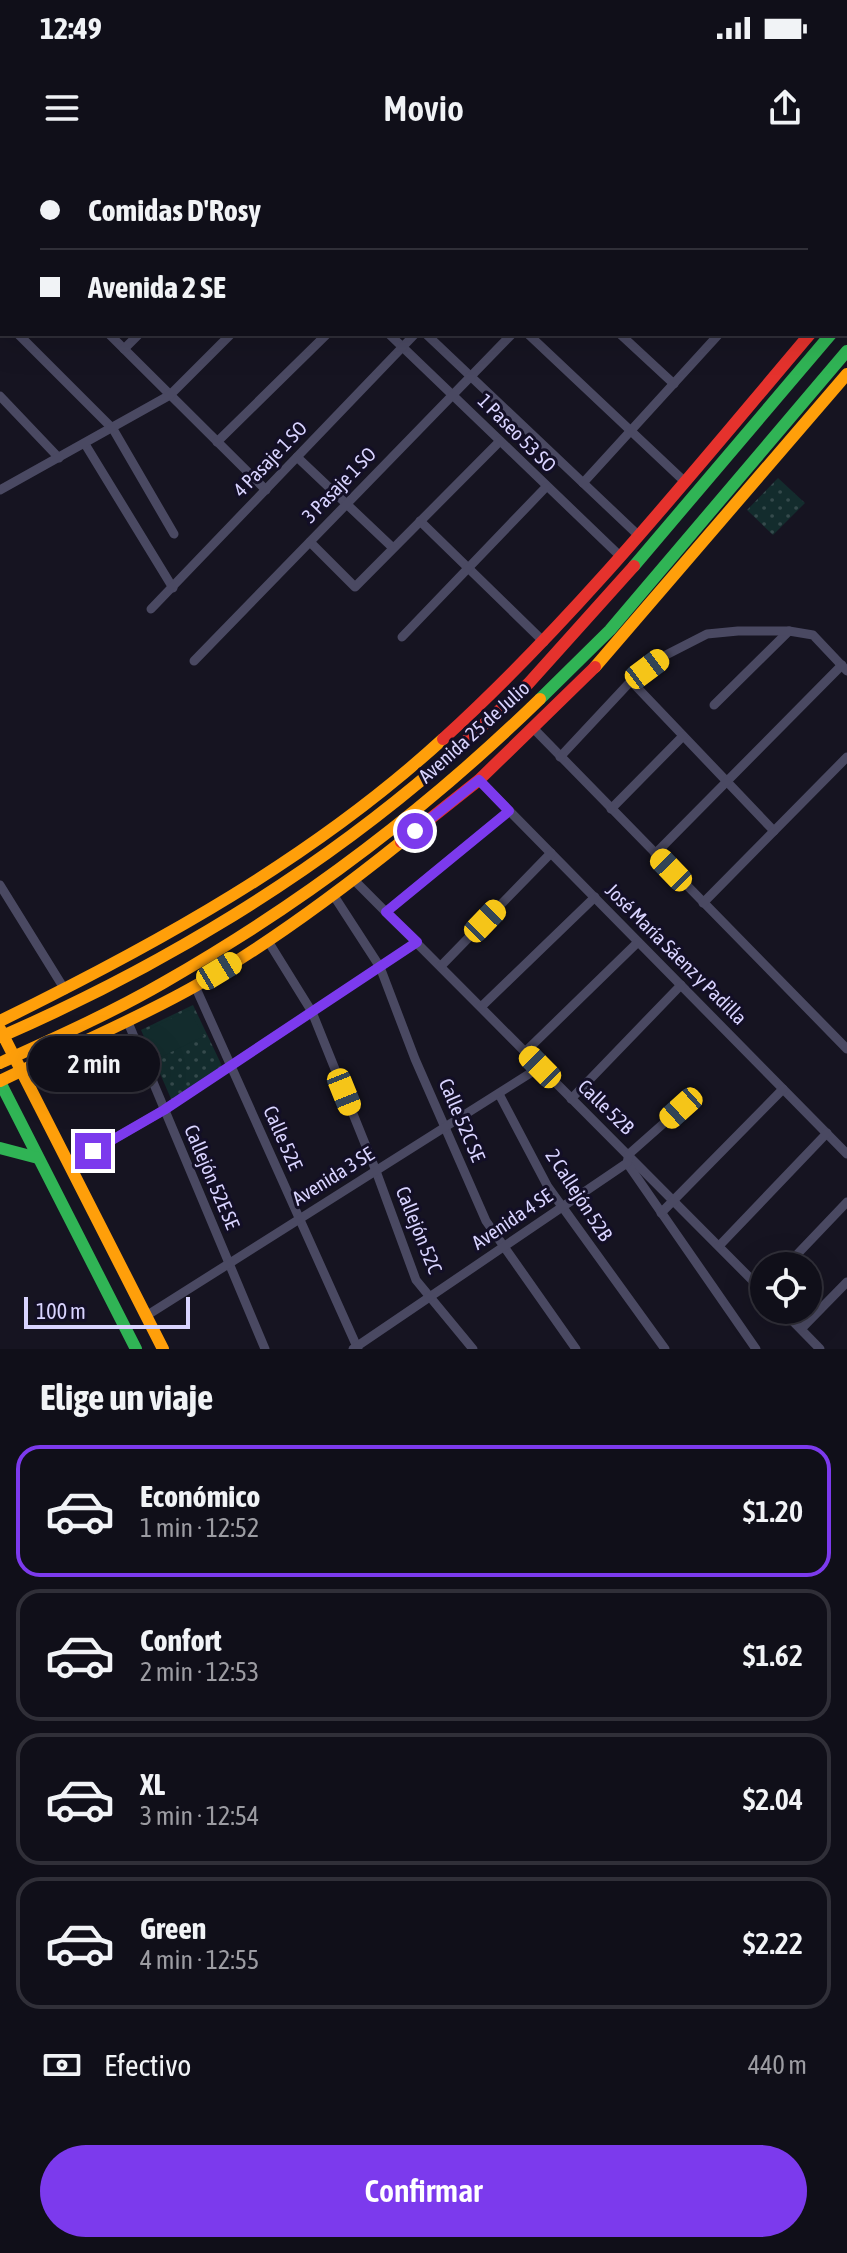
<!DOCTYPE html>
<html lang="es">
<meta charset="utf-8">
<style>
body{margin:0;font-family:"Asap Condensed",sans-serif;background:#1e1d26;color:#f1f3f6;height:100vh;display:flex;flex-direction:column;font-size:30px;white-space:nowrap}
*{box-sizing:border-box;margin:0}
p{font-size:26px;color:#9c9ca2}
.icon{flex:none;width:44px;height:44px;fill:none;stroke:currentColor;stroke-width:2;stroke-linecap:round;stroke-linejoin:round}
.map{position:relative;height:1189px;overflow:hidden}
.side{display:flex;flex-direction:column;background:#100f19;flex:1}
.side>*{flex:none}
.hud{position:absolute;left:0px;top:0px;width:848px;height:176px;box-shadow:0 8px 32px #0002,0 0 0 2px #302f38;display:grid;align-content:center;height:176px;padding:0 40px;background:#100f19}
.tools{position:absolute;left:750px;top:1092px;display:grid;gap:16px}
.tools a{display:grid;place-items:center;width:72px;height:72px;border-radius:50%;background:#100f19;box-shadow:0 8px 32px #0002,0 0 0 2px #302f38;font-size:40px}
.scale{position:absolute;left:24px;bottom:20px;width:166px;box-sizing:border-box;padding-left:8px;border:4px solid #d9d4ff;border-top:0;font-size:22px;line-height:28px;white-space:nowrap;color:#d9d4ff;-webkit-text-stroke:6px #130f26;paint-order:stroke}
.end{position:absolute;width:36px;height:36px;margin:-18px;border:10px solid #7c3aed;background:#fff;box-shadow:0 0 0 4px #fff}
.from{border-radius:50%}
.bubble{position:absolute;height:56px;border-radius:28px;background:#100f19;box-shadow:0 8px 32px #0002,0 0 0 2px #302f38;font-size:26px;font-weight:600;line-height:56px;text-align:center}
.car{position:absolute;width:24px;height:48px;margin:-24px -12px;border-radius:10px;box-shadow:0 0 6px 2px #0007;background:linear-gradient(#f5c518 24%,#345 0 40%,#f5c518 0 76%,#345 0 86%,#f5c518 0)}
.hud b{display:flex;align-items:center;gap:28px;height:76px;font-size:30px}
.hud b+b{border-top:2px solid #302f38}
.hud i{width:20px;height:20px;background:#f1f3f6}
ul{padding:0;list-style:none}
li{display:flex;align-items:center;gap:24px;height:132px;margin:0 16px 12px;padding:0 24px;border:4px solid #302f38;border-radius:24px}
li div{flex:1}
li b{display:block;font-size:30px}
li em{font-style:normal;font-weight:600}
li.active{border-color:#7c3aed}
li>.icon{width:72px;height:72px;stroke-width:1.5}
h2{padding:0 40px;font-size:36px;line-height:96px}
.pay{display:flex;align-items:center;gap:20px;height:88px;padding:0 40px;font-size:30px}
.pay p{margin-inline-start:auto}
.button{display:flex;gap:16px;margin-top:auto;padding:16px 40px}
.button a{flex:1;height:92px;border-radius:48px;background:#7c3aed;color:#fff;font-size:32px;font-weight:600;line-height:92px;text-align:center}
.status{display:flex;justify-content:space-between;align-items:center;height:56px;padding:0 40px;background:#100f19;direction:ltr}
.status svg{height:22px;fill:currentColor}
header{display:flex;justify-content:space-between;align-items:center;height:104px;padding:0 40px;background:#100f19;font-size:36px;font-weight:600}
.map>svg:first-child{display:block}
.park{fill:url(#park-dots)}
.garden{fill:#132c2d}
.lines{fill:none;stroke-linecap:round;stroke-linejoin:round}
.street{stroke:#4a4962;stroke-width:9}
.fast{stroke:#30b455;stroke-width:12}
.slow{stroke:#ff9f0a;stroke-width:12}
.jam{stroke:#e5322d;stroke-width:12}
.route{stroke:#7c3aed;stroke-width:10}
.labels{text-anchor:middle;stroke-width:6;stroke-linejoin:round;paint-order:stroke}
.street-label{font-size:20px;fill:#d9d4ff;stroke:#130f26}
</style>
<div class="status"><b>12:49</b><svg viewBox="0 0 49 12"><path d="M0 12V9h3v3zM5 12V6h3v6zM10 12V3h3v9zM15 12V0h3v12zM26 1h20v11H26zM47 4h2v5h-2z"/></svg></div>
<header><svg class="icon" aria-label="menu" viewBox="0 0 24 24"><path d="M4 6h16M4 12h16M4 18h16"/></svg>Movio<svg class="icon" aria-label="share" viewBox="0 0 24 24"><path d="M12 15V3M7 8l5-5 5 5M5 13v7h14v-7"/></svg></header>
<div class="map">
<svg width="847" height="1189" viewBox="0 0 847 1189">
<defs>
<pattern id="park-dots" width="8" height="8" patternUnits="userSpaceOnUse" patternTransform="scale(2)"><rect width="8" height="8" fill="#132c2d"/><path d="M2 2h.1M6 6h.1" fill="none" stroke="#354a4c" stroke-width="1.8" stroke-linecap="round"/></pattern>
</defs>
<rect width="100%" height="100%" fill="#161421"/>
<g class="park">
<path d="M 778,318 L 805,343 L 773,375 L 747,350 Z"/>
<path d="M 193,845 L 223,908 L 172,941 L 141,870 Z"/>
</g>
<path class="garden" d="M 189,850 L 204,876 L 159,898 L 145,871 Z"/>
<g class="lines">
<g class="street">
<path d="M 208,0 L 210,2"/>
<path d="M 242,0 L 244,2"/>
<path d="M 337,0 L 339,2"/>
<path d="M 434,0 L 436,2"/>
<path d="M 527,0 L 529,2"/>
<path d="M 603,0 L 605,2"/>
<path d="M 786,0 L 788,2"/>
<path d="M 31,2 L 33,0"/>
<path d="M 126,2 L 128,0"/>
<path d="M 348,2 L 349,0"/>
<path d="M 687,2 L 689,0"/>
<path d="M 0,36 L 2,34"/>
<path d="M 846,36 L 847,35"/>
<path d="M 846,56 L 847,57"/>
<path d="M 0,65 L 2,67"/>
<path d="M 0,132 L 2,130"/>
<path d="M 0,157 L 2,158"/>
<path d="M 18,174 L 113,269 L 174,374"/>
<path d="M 109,174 L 266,330"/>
<path d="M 389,174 L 620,396"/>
<path d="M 426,174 L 638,375"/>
<path d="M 528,174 L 684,321"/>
<path d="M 620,174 L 674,224"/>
<path d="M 124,189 L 139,174"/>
<path d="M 0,236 L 59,298"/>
<path d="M 217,282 L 327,174"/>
<path d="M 85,284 L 173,428"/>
<path d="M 297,297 L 393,388"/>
<path d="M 583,323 L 719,174"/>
<path d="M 0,330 L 170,235 L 231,174"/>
<path d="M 420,361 L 544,482"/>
<path d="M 310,382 L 355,427 L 500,281"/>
<path d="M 151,449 L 415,174"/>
<path d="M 402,477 L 546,327"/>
<path d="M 194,501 L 512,174"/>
<path d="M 631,521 L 774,671"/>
<path d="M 714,545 L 789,471"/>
<path d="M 533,568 L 847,889"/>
<path d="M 560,597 L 631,521 L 664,496 L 707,474 L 738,471 L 789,471 L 813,475 L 847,511"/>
<path d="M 479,620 L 847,994"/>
<path d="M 611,649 L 683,576"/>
<path d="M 655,694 L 842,505"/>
<path d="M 354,720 L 764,1132"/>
<path d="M 0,725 L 65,830"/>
<path d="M 334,736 L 380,807 L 415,899 L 486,1061 L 576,1189"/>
<path d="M 703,743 L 847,597"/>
<path d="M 386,752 L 509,651"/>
<path d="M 268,781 L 312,852 L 376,1011 L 416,1120 L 473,1189"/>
<path d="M 441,806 L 551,693"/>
<path d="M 195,826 L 358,1189"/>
<path d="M 481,847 L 595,737"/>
<path d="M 127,860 L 265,1189"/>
<path d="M 525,892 L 638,782"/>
<path d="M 499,934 L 548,1027 L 665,1189"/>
<path d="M 571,939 L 681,825"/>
<path d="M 627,1003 L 756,1189"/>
<path d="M 69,1005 L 164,950 L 417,782"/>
<path d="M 661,1053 L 783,929"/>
<path d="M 719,1086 L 827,973"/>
<path d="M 786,1106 L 847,1042"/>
<path d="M 782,1150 L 820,1189"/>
<path d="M 146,1156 L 540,907"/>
<path d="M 801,1169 L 847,1122"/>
<path d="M 353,1189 L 627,1003 L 629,994 L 681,948"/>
</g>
<g class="fast">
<path d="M 846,157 L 847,156"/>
<path d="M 634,406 L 831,174"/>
<path d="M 540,539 L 610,470 L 847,191"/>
<path d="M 0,922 L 136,1189"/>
<path d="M 0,988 L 38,998"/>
</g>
<g class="slow">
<path d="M 846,132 L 847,131"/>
<path d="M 595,507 L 847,214"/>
<path d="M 0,861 C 157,784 313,698 443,579"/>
<path d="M 0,869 L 163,1189"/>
<path d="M 0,877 C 159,808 313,715 444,601"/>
<path d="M 0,903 C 55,878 111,853 163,823 C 300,745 427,649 540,539"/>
<path d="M 0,921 C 65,889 134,861 197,825 C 269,784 336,734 401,682"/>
</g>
<g class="jam">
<path d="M 443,579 C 578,456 692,313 810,174"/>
<path d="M 444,601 L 528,524 L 634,406"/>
<path d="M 401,682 L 479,620 L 595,507"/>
</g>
</g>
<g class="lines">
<path class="route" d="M 93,991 L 164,950 L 417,782 L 386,752 L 509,651 L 479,620 L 415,671"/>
</g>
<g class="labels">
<g class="street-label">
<text transform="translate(517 273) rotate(45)" y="7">1 Paseo 53 SO</text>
<text transform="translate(270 299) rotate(-46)" y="7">4 Pasaje 1 SO</text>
<text transform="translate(339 325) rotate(-46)" y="7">3 Pasaje 1 SO</text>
<text transform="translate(474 572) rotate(-42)" y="7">Avenida 25 de Julio</text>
<text transform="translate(676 794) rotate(45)" y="7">José María Sáenz y Padilla</text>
<text transform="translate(606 947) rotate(44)" y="7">Calle 52B</text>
<text transform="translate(462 960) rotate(67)" y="7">Calle 52C SE</text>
<text transform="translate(283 978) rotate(66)" y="7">Calle 52E</text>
<text transform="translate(333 1016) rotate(-32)" y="7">Avenida 3 SE</text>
<text transform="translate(212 1017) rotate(67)" y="7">Callejón 52E SE</text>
<text transform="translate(579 1035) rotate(57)" y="7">2 Callejón 52B</text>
<text transform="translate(512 1059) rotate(-34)" y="7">Avenida 4 SE</text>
<text transform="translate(419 1070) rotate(68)" y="7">Callejón 52C</text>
</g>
</g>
</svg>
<div class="tools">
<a><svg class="icon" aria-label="locate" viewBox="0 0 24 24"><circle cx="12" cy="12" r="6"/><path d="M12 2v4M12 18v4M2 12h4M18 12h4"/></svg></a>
</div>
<div class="scale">100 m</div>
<i class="end from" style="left:415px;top:671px"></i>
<i class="end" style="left:93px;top:991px"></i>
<div class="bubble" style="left:28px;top:876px;width:132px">2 min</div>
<i class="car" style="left:647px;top:509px;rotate:53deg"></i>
<i class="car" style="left:671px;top:710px;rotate:316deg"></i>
<i class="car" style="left:485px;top:761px;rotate:44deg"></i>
<i class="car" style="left:219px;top:811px;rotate:59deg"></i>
<i class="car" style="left:540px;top:907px;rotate:315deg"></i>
<i class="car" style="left:344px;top:932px;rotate:158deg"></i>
<i class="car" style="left:681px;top:948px;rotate:228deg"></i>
<div class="hud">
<b><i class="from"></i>Comidas D'Rosy</b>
<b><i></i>Avenida 2 SE</b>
</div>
</div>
<section class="side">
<h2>Elige un viaje</h2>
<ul>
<li class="active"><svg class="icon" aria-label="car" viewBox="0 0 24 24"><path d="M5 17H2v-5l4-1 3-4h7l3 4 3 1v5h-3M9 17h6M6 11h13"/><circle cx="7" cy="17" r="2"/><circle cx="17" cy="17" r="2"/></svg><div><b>Económico</b><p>1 min · 12:52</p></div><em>$1.20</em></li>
<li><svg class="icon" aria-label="car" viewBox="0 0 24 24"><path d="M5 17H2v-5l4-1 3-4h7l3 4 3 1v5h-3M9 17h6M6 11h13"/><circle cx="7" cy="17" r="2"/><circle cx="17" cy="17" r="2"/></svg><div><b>Confort</b><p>2 min · 12:53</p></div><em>$1.62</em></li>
<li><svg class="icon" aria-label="car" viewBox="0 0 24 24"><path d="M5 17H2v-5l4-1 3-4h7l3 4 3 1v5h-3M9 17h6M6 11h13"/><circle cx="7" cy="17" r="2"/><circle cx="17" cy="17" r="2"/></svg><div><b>XL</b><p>3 min · 12:54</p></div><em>$2.04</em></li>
<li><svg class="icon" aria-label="car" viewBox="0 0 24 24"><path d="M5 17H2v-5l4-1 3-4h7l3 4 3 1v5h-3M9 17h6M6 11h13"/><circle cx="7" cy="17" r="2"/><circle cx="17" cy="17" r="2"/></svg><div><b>Green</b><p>4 min · 12:55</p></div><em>$2.22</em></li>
</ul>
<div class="pay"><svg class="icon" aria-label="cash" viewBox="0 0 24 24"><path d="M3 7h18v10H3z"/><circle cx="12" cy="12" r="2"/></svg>Efectivo<p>440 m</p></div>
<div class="button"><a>Confirmar</a></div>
</section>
